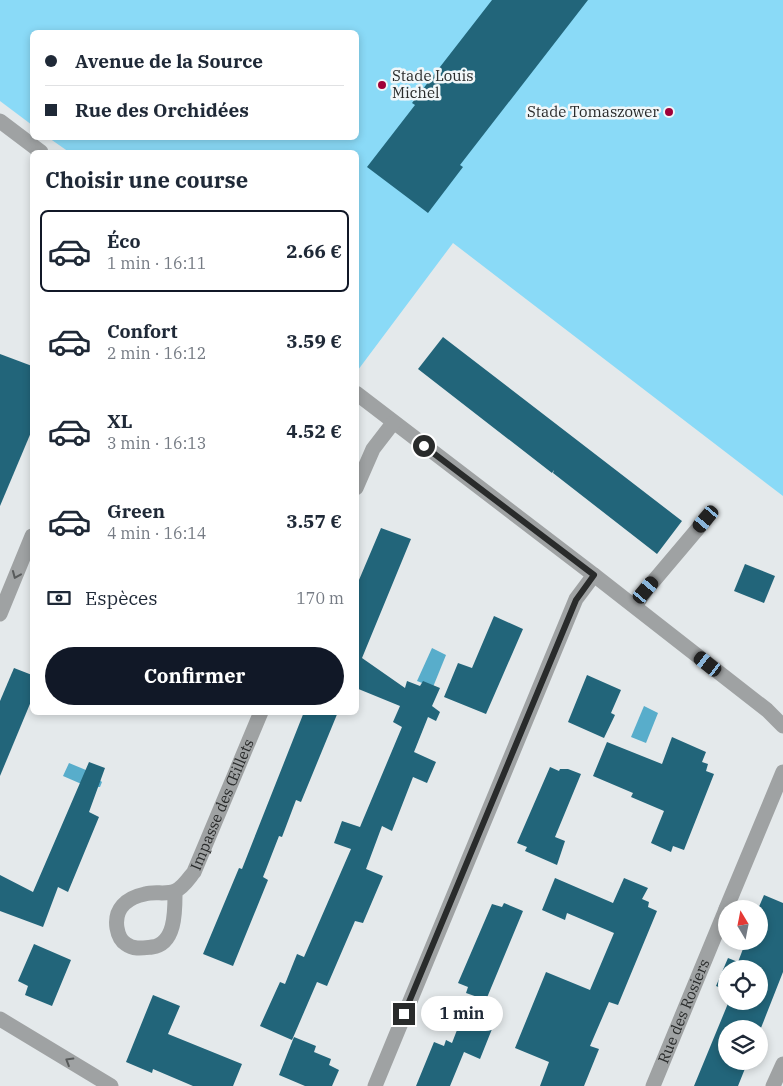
<!DOCTYPE html>
<html lang="fr">
<meta charset="utf-8">
<style>
body{margin:0;font-family:"IBM Plex Serif",serif;background:#f2f2f3;color:#1f2937;height:100vh;display:flex;flex-direction:column;font-size:19px;white-space:nowrap}
*{box-sizing:border-box;margin:0}
p{font-size:16px;color:#747a83}
.icon{flex:none;width:28px;height:28px;fill:none;stroke:currentColor;stroke-width:2;stroke-linecap:round;stroke-linejoin:round}
.map{position:relative;flex:1;overflow:hidden}
.side{position:absolute;left:30px;top:150px;width:329px;height:565px;display:flex;flex-direction:column;background:#fff;border-radius:8px;box-shadow:0 2px 8px #0003}
.side>*{flex:none}
.hud{position:absolute;left:30px;top:30px;width:329px;height:110px;border-radius:8px;box-shadow:0 2px 8px #0003;display:grid;align-content:center;height:110px;padding:0 15px;background:#fff}
.needle{width:32px;rotate:350deg}
.buttons{position:absolute;left:718px;top:900px;display:grid;gap:10px}
.buttons a{display:grid;place-items:center;width:50px;height:50px;border-radius:50%;background:#fff;box-shadow:0 2px 8px #0003;font-size:25px}
.end{position:absolute;width:22px;height:22px;margin:-11px;border:6px solid #292b2b;background:#fff;box-shadow:0 0 0 2px #fff}
.from{border-radius:50%}
.bubble{position:absolute;height:35px;border-radius:18px;background:#fff;box-shadow:0 2px 8px #0003;font-size:16px;font-weight:700;line-height:35px;text-align:center}
.car{position:absolute;width:15px;height:30px;margin:-15px -8px;border-radius:6px;box-shadow:0 0 4px 1px #0007;background:linear-gradient(#222 24%,#8ab4d8 0 40%,#222 0 76%,#8ab4d8 0 86%,#222 0)}
.hud b{display:flex;align-items:center;gap:18px;height:48px;font-size:19px}
.hud b+b{border-top:1px solid #e0e1e3}
.hud i{width:12px;height:12px;background:#1f2937}
ul{padding:0;list-style:none}
li{display:flex;align-items:center;gap:15px;height:82px;margin:0 10px 8px;padding:0 5px;border:2px solid transparent;border-radius:8px}
li div{flex:1}
li b{display:block;font-size:19px}
li em{font-style:normal;font-weight:700}
li.active{border-color:#111827}
li>.icon{width:45px;height:45px;stroke-width:1.5}
h2{padding:0 15px;font-size:22px;line-height:60px}
.pay{display:flex;align-items:center;gap:12px;height:55px;padding:0 15px;font-size:19px}
.pay p{margin-inline-start:auto}
.button{display:flex;gap:10px;margin-top:auto;padding:10px 15px}
.button a{flex:1;height:58px;border-radius:30px;background:#111827;color:#fff;font-size:20px;font-weight:700;line-height:58px;text-align:center}
.map>svg:first-child{display:block}
.green{fill:#8adaf7}
.water{fill:#58adcb}
.building{fill:#22657a}
.lines{fill:none;stroke-linecap:round;stroke-linejoin:round}
.minor{stroke:#9fa2a3;stroke-width:15}
.oneway{stroke:#585b5b}
.route{stroke:#292b2b;stroke-width:6}
.poi-dot{fill:#a00038;stroke:#f1f7f9;stroke-width:2}
.labels{text-anchor:middle;stroke-width:5;stroke-linejoin:round;paint-order:stroke}
.poi-label{font-size:15px;fill:#292b2b;stroke:#f1f7f9;text-anchor:start}
.street-label{font-size:15px;fill:#292b2b;stroke:#f1f7f9}
</style>
<div class="map">
<svg width="783" height="1086" viewBox="0 0 783 1086">
<rect width="100%" height="100%" fill="#e4e9eb"/>
<path class="green" d="M 0,0 L 783,0 L 783,496 L 453,243 L 358,370 L 356,368 L 356,152 L 69,152 L 49,138 L 356,138 L 356,32 L 32,32 L 32,125 L 0,101 Z"/>
<g class="water">
<path d="M 432,648 L 446,655 L 433,687 L 417,681 Z"/>
<path d="M 644,706 L 658,713 L 646,743 L 631,737 Z"/>
<path d="M 69,763 L 98,775 L 97,778 L 102,782 L 100,787 L 94,787 L 93,789 L 63,776 Z"/>
</g>
<g class="building">
<path d="M 492,0 L 588,0 L 460,165 L 463,167 L 428,213 L 367,167 L 415,105 L 412,103 Z"/>
<path d="M 443,337 L 682,521 L 657,554 L 553,473 L 554,470 L 552,473 L 418,369 Z"/>
<path d="M 0,354 L 32,366 L 32,430 L 0,506 Z"/>
<path d="M 381,528 L 411,539 L 362,658 L 405,688 L 407,681 L 420,686 L 423,681 L 440,688 L 432,706 L 440,712 L 436,721 L 428,717 L 414,752 L 436,762 L 427,783 L 413,777 L 392,831 L 382,826 L 366,869 L 383,876 L 363,923 L 355,921 L 327,986 L 317,982 L 292,1040 L 260,1026 L 280,982 L 285,984 L 297,954 L 304,957 L 351,849 L 334,843 L 342,821 L 360,827 L 402,727 L 393,722 L 400,706 L 356,688 L 356,587 Z"/>
<path d="M 745,564 L 775,576 L 764,603 L 734,591 Z"/>
<path d="M 494,616 L 523,629 L 486,714 L 444,697 L 458,663 L 472,668 Z"/>
<path d="M 14,668 L 32,675 L 32,699 L 0,776 L 0,701 Z"/>
<path d="M 587,675 L 621,690 L 611,713 L 615,715 L 604,738 L 568,722 Z"/>
<path d="M 304,712 L 338,712 L 301,802 L 296,800 L 282,837 L 279,836 L 263,877 L 268,880 L 233,966 L 203,954 L 239,868 L 242,869 Z"/>
<path d="M 672,737 L 706,752 L 702,762 L 708,764 L 706,771 L 714,774 L 684,850 L 673,846 L 671,852 L 651,843 L 664,811 L 631,797 L 633,793 L 593,776 L 607,742 L 662,764 Z"/>
<path d="M 89,762 L 105,768 L 89,812 L 99,817 L 68,892 L 58,887 L 43,927 L 0,911 L 0,875 L 33,892 Z"/>
<path d="M 550,767 L 559,771 L 560,769 L 568,769 L 581,774 L 555,837 L 565,841 L 557,865 L 525,851 L 527,847 L 517,843 Z"/>
<path d="M 555,878 L 613,903 L 624,878 L 648,888 L 642,899 L 649,902 L 648,907 L 657,911 L 618,1005 L 609,1002 L 590,1046 L 599,1049 L 584,1086 L 540,1086 L 549,1062 L 515,1048 L 546,972 L 590,990 L 614,933 L 567,913 L 565,920 L 542,910 Z"/>
<path d="M 764,895 L 783,903 L 783,972 L 759,1033 L 759,1029 L 726,1029 L 726,1061 L 748,1061 L 738,1086 L 694,1086 L 729,1001 L 759,1001 L 759,969 L 726,969 L 726,990 L 716,986 L 728,958 L 738,962 L 746,941 L 759,941 L 758,909 Z"/>
<path d="M 504,903 L 523,911 L 486,1000 L 466,993 L 468,987 L 458,983 L 492,904 L 502,907 Z"/>
<path d="M 34,944 L 71,960 L 52,1006 L 25,995 L 28,986 L 18,981 Z"/>
<path d="M 153,995 L 180,1006 L 168,1034 L 242,1064 L 233,1086 L 193,1086 L 153,1069 L 152,1073 L 126,1062 Z"/>
<path d="M 462,1017 L 492,1029 L 480,1059 L 464,1052 L 450,1086 L 416,1086 L 434,1042 L 444,1046 L 446,1040 L 452,1043 Z"/>
<path d="M 294,1037 L 316,1046 L 314,1052 L 331,1059 L 329,1065 L 339,1070 L 332,1086 L 305,1086 L 279,1075 Z"/>
</g>
<g class="lines">
<g class="minor">
<path d="M 0,121 L 41,152"/>
<path d="M 356,393 L 594,575 L 767,710 L 783,726"/>
<path d="M 356,488 L 373,449 L 393,423"/>
<path d="M 635,606 L 646,590 L 706,519"/>
<path d="M 0,614 L 32,536"/>
<path id="s1" d="M 175,892 C 175,910 176,944 152,947 C 143,948 134,950 126,944 C 121,941 118,934 117,928 C 114,909 126,898 145,894 C 154,891 167,895 175,891 C 183,888 189,878 194,872 L 261,712"/>
<path d="M 726,909 L 783,772"/>
<path d="M 0,1019 L 111,1086"/>
<path d="M 375,1086 L 576,599 L 594,575"/>
<path id="s2" d="M 653,1086 L 726,909"/>
<path d="M 773,1086 L 783,1064"/>
</g>
</g>
<defs><path id="oneway-chevron" d="M-2-3.5L2.5 0L-2 3.5" fill="none" stroke-width="1.6" stroke-linecap="round" stroke-linejoin="round" transform="scale(1.25)"/></defs>
<g class="oneway">
<use href="#oneway-chevron" transform="translate(16 575) rotate(113)"/>
<use href="#oneway-chevron" transform="translate(69 1061) rotate(-149)"/>
</g>
<g class="lines">
<path class="route" d="M 404,1014 L 576,600 L 594,575 L 424,446"/>
</g>
<g class="poi-dot">
<circle cx="382" cy="85" r="5"/>
<circle cx="669" cy="112" r="5"/>
</g>
<g class="labels">
<g class="poi-label">
<text x="392" y="81">Stade Louis<tspan x="392" dy="17">Michel</tspan></text>
<text x="659" y="117" text-anchor="end">Stade Tomaszower</text>
</g>
<g class="street-label">
<text dy="5" stroke="none"><textPath href="#s1" startOffset="291">Impasse des Œillets</textPath></text>
<text dy="5" stroke="none"><textPath href="#s2" startOffset="81">Rue des Rosiers</textPath></text>
</g>
</g>
</svg>
<div class="buttons">
<a><svg class="needle" viewBox="-14 -14 28 28"><path d="M0-13l5 13h-10z" fill="#e53935"/><path d="M0 13l5-13h-10z" fill="#747a83"/></svg></a>
<a><svg class="icon" aria-label="locate" viewBox="0 0 24 24"><circle cx="12" cy="12" r="6"/><path d="M12 2v4M12 18v4M2 12h4M18 12h4"/></svg></a>
<a><svg class="icon" aria-label="layers" viewBox="0 0 24 24"><path d="M12 4l9 5-9 5-9-5zM3 14l9 5 9-5"/></svg></a>
</div>
<i class="end from" style="left:424px;top:446px"></i>
<i class="end" style="left:404px;top:1014px"></i>
<div class="bubble" style="left:421px;top:996px;width:82px">1 min</div>
<i class="car" style="left:706px;top:519px;rotate:220deg"></i>
<i class="car" style="left:646px;top:590px;rotate:40deg"></i>
<i class="car" style="left:708px;top:664px;rotate:308deg"></i>
<div class="hud">
<b><i class="from"></i>Avenue de la Source</b>
<b><i></i>Rue des Orchidées</b>
</div>
<section class="side">
<h2>Choisir une course</h2>
<ul>
<li class="active"><svg class="icon" aria-label="car" viewBox="0 0 24 24"><path d="M5 17H2v-5l4-1 3-4h7l3 4 3 1v5h-3M9 17h6M6 11h13"/><circle cx="7" cy="17" r="2"/><circle cx="17" cy="17" r="2"/></svg><div><b>Éco</b><p>1 min · 16:11</p></div><em>2.66 €</em></li>
<li><svg class="icon" aria-label="car" viewBox="0 0 24 24"><path d="M5 17H2v-5l4-1 3-4h7l3 4 3 1v5h-3M9 17h6M6 11h13"/><circle cx="7" cy="17" r="2"/><circle cx="17" cy="17" r="2"/></svg><div><b>Confort</b><p>2 min · 16:12</p></div><em>3.59 €</em></li>
<li><svg class="icon" aria-label="car" viewBox="0 0 24 24"><path d="M5 17H2v-5l4-1 3-4h7l3 4 3 1v5h-3M9 17h6M6 11h13"/><circle cx="7" cy="17" r="2"/><circle cx="17" cy="17" r="2"/></svg><div><b>XL</b><p>3 min · 16:13</p></div><em>4.52 €</em></li>
<li><svg class="icon" aria-label="car" viewBox="0 0 24 24"><path d="M5 17H2v-5l4-1 3-4h7l3 4 3 1v5h-3M9 17h6M6 11h13"/><circle cx="7" cy="17" r="2"/><circle cx="17" cy="17" r="2"/></svg><div><b>Green</b><p>4 min · 16:14</p></div><em>3.57 €</em></li>
</ul>
<div class="pay"><svg class="icon" aria-label="cash" viewBox="0 0 24 24"><path d="M3 7h18v10H3z"/><circle cx="12" cy="12" r="2"/></svg>Espèces<p>170 m</p></div>
<div class="button"><a>Confirmer</a></div>
</section>
</div>
